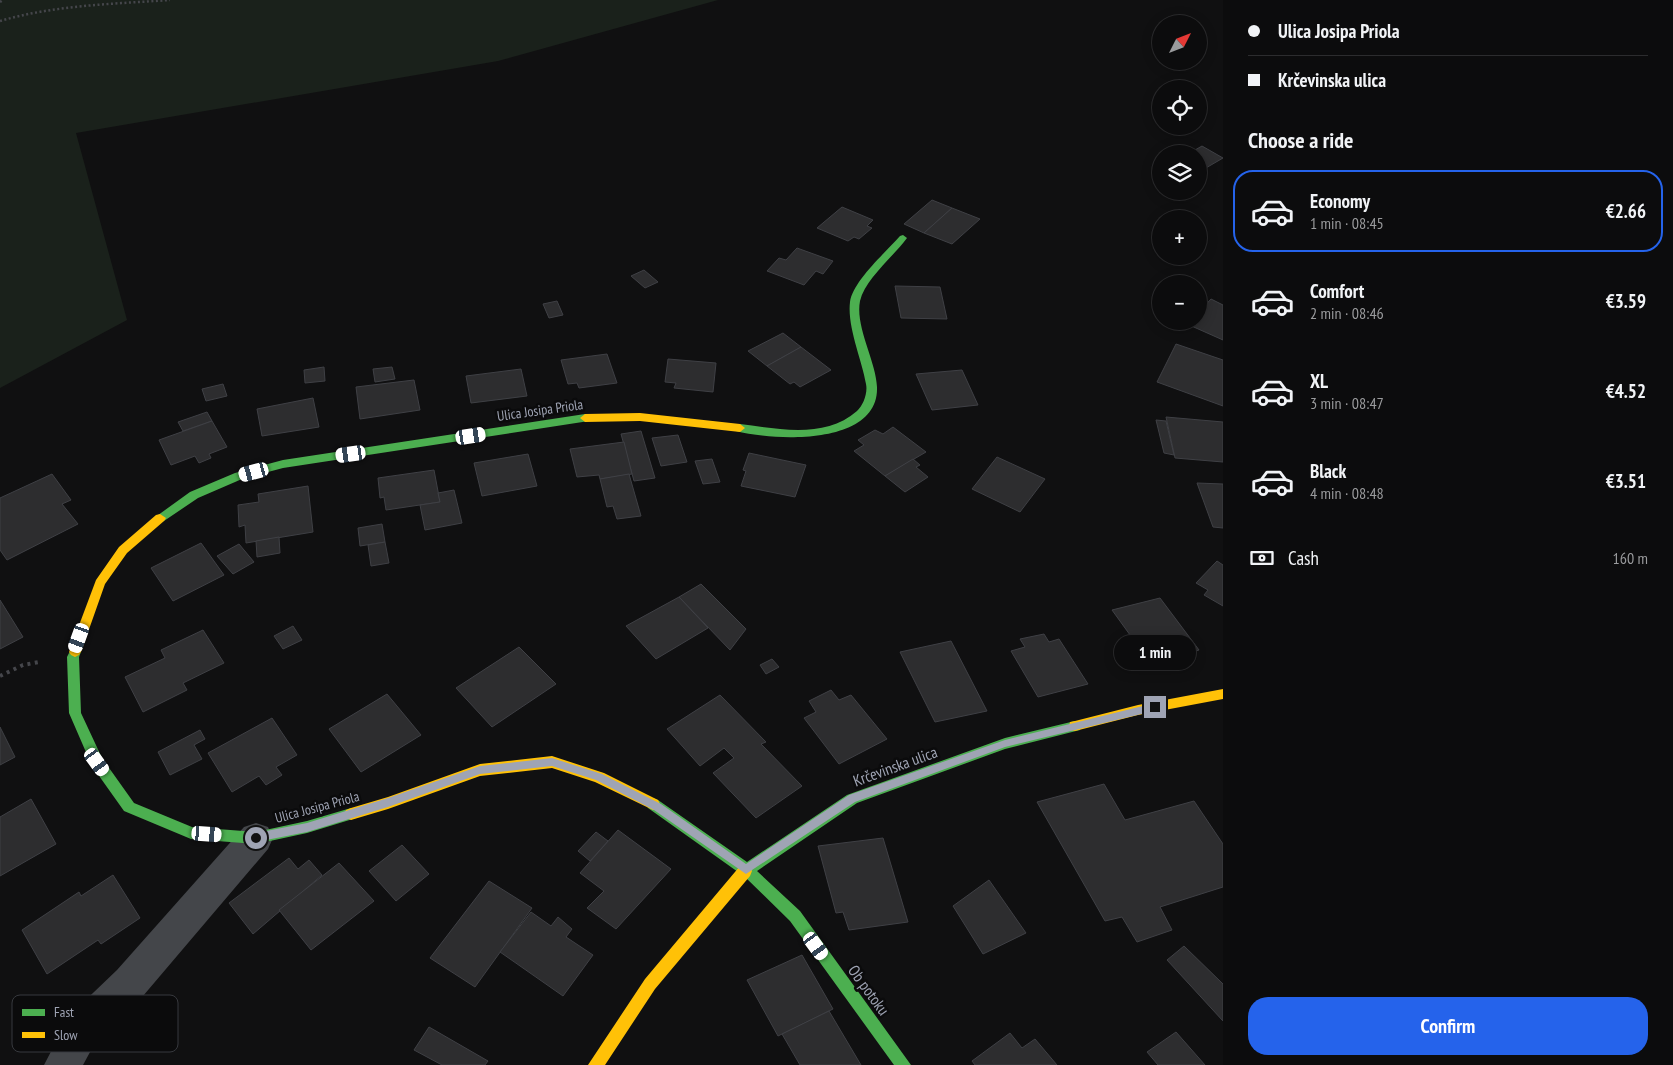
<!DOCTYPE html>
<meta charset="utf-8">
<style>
body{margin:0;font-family:"PT Sans Narrow",sans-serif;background:#1a1a1b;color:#f1f3f6;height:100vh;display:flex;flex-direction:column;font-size:19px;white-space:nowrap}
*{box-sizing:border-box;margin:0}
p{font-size:16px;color:#9a9b9d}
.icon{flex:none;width:28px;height:28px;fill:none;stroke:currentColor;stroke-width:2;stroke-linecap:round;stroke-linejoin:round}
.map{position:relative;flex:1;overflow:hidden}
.panel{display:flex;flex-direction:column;background:#0c0c0d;width:450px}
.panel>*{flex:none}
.hud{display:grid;align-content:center;height:110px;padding:0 25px;background:#0c0c0d}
.needle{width:32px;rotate:48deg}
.buttons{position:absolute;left:1152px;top:15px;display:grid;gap:10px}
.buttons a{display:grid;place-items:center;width:55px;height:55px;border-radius:50%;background:#0c0c0d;box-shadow:0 2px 12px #0003,0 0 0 1px #2c2c2e;font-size:25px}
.end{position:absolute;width:22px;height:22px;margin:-11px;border:6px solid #9fa4b4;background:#111;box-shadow:0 0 0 2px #111}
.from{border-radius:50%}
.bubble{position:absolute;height:35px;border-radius:18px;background:#0c0c0d;box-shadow:0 2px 12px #0003,0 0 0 1px #2c2c2e;font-size:16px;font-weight:700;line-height:35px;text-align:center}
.car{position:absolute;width:15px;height:30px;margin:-15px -8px;border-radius:6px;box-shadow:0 0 4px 1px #0007;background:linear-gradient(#fff 24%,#345 0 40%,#fff 0 76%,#345 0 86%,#fff 0)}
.hud b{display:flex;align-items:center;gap:18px;height:48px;font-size:19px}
.hud b+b{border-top:1px solid #2c2c2e}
.hud i{width:12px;height:12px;background:#f1f3f6}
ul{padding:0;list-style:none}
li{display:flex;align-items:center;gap:15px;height:82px;margin:0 10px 8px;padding:0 15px;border:2px solid transparent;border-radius:20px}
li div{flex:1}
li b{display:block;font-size:19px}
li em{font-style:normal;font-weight:700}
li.on{border-color:#2563eb}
li>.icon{width:45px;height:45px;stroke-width:1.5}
h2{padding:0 25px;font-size:22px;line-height:60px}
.pay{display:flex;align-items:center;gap:12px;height:55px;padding:0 25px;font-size:19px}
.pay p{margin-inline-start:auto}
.action{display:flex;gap:10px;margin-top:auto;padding:10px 25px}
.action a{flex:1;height:58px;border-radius:20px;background:#2563eb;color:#fff;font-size:20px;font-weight:700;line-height:58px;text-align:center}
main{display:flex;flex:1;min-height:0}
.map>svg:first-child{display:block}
.green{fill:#1a211b}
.building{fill:#2d2d2f;stroke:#3f4045}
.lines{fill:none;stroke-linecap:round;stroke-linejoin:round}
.path-far1{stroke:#45464b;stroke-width:2.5;stroke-dasharray:2 2.5;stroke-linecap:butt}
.path{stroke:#45464b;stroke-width:4;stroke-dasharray:3 4.5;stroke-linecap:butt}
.street{fill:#44464a;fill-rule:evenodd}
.fast{fill:#4caf50;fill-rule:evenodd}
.slow{fill:#ffc107;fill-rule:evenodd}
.route{fill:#9fa4b4}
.labels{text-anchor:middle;stroke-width:5;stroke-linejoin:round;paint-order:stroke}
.street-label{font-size:14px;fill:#9fa4b4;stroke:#0b0b0c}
.near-street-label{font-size:16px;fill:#9fa4b4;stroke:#0b0b0c}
.key{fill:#0b0b0c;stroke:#37393e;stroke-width:1}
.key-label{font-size:14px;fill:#9fa4b4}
</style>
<main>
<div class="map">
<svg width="1223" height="1065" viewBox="0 0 1223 1065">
<rect width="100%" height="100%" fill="#101011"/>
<path class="green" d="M 0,0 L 718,0 L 498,61 L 76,133 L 127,320 L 0,388 Z"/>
<g class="building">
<path d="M 1202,146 L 1223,158 L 1199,172 L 1199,154 L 1188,154 Z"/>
<path d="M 932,200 L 952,208 L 924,233 L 904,224 Z"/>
<path d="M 842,207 L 873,220 L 867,226 L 872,228 L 859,239 L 854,237 L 848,241 L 817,228 Z"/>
<path d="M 952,208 L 980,219 L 952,244 L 924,233 Z"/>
<path d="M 797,248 L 833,261 L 823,274 L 816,271 L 804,285 L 767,271 L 779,258 L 786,260 Z"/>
<path d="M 644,270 L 658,282 L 645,288 L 631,276 Z"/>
<path d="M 895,286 L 940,287 L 947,319 L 901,318 Z"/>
<path d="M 1211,299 L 1223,305 L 1223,340 L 1187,324 L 1190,321 L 1199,321 L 1199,312 Z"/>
<path d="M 557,301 L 563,315 L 549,318 L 543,304 Z"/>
<path d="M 783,333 L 801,347 L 767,366 L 748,351 Z"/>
<path d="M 1176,344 L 1223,360 L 1223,406 L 1157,382 Z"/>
<path d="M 801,347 L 831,370 L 800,387 L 794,382 L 790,384 L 767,366 Z"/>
<path d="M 607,354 L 617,383 L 579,388 L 577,383 L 568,384 L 561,360 Z"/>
<path d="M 668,359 L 716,363 L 713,392 L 674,388 L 676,383 L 665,382 Z"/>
<path d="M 324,367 L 325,381 L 305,383 L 304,370 Z"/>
<path d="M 392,367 L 395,379 L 375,382 L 373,369 Z"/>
<path d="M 521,369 L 527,396 L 471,403 L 466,376 Z"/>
<path d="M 962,370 L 978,405 L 932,410 L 916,374 Z"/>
<path d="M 414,380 L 420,410 L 360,419 L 356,387 Z"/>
<path d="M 223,384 L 227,396 L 206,401 L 202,389 Z"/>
<path d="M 313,398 L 319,427 L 262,436 L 257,409 Z"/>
<path d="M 207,412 L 212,421 L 183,431 L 178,422 Z"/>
<path d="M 1166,417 L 1223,422 L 1223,462 L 1175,458 Z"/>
<path d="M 1156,420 L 1166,421 L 1174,455 L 1164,453 Z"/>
<path d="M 212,421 L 227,447 L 209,454 L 211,458 L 199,463 L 195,456 L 171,465 L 159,440 Z"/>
<path d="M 893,427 L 926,452 L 885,476 L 854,451 L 864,445 L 858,440 L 875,430 L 883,434 Z"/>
<path d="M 641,431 L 655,478 L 634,481 L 621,434 Z"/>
<path d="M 678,435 L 687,462 L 661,466 L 652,438 Z"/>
<path d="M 624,442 L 632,474 L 600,479 L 599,475 L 577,477 L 570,449 Z"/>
<path d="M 749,453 L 806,465 L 795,497 L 741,486 L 746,471 L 743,470 Z"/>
<path d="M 528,454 L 537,486 L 482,496 L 474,463 Z"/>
<path d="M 997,457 L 1045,479 L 1020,512 L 972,489 Z"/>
<path d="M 712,459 L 720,482 L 703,484 L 695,461 Z"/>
<path d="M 913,459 L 920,465 L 916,467 L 928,477 L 905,492 L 885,476 Z"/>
<path d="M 434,470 L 440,502 L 386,510 L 384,497 L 380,498 L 378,478 Z"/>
<path d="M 52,474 L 71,500 L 62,504 L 78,524 L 7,560 L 0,550 L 0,498 Z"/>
<path d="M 629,474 L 641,516 L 617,519 L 613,506 L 607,507 L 600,479 Z"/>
<path d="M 1197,483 L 1223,484 L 1223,528 L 1213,527 Z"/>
<path d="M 308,486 L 313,532 L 246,543 L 245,525 L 239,527 L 238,505 L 259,502 L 258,494 Z"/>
<path d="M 454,490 L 462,523 L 425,530 L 420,505 L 440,502 L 438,493 Z"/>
<path d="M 382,524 L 385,542 L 360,546 L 358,528 Z"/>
<path d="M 279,537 L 280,553 L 257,557 L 256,541 Z"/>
<path d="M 385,542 L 389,563 L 371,566 L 368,545 Z"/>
<path d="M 201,543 L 224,575 L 173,601 L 151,568 Z"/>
<path d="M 239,544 L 254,562 L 233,574 L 217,556 Z"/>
<path d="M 1217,561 L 1223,565 L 1223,606 L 1204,595 L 1208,590 L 1196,583 Z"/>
<path d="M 701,584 L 746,629 L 730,650 L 679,597 Z"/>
<path d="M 679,597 L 708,628 L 656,659 L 626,626 Z"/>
<path d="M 1160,598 L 1199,650 L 1151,664 L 1112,610 Z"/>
<path d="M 0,600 L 23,637 L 0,649 Z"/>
<path d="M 293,626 L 302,640 L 283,649 L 274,636 Z"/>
<path d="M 203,630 L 224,663 L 183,683 L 187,690 L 143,712 L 125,677 L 165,658 L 161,650 Z"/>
<path d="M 1044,634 L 1049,642 L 1059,639 L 1088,684 L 1038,697 L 1011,651 L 1025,647 L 1020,639 Z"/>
<path d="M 951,641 L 987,711 L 935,722 L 900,652 Z"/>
<path d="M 519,647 L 556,684 L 492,727 L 456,688 Z"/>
<path d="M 772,659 L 779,667 L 766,674 L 760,665 Z"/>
<path d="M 831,690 L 839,700 L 851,695 L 887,739 L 839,764 L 804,718 L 816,712 L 809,701 Z"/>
<path d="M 387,694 L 421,735 L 361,772 L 329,729 Z"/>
<path d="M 720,695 L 766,742 L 761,744 L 802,786 L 756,818 L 713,773 L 734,758 L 724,748 L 700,766 L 667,729 Z"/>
<path d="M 272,718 L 297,755 L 276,767 L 282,775 L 266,785 L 259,776 L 232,792 L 208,753 Z"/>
<path d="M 0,727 L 15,757 L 0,765 Z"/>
<path d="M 200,730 L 205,739 L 194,745 L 202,759 L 170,775 L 158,752 Z"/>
<path d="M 1104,784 L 1125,820 L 1194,801 L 1223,844 L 1223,887 L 1160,907 L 1172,930 L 1137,942 L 1122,917 L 1105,921 L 1037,802 Z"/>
<path d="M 31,799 L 56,844 L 0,876 L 0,817 Z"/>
<path d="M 618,830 L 671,869 L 616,929 L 587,908 L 604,891 L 580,873 Z"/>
<path d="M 596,832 L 608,841 L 590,861 L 578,851 Z"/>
<path d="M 883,838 L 908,922 L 849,930 L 843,912 L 836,913 L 818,846 Z"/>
<path d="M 402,845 L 429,874 L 396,901 L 369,871 Z"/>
<path d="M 289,858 L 298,869 L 309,860 L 322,875 L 253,934 L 229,903 Z"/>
<path d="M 339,863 L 374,901 L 311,950 L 279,910 Z"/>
<path d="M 113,875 L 140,918 L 101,944 L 98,940 L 47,974 L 22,930 L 79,892 L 81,896 Z"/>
<path d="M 989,880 L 1026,933 L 983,954 L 953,906 Z"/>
<path d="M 489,881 L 532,908 L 475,987 L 430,958 Z"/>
<path d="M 531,912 L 551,926 L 558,917 L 572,929 L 566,937 L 593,955 L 563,996 L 500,952 Z"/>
<path d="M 1184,946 L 1223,984 L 1223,1021 L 1167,960 Z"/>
<path d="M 802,955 L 833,1009 L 778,1036 L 747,980 Z"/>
<path d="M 829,1011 L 861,1065 L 800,1065 L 782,1034 Z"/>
<path d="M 429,1027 L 488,1061 L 485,1065 L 442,1065 L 414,1050 Z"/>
<path d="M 1176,1032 L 1205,1065 L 1158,1065 L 1147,1052 Z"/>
<path d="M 1010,1033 L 1022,1048 L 1035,1039 L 1057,1065 L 975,1065 L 972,1061 Z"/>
</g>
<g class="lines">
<g class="path-far1">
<path d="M 0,2 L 3,0"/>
<path d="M 0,21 C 55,5 113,4 170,0"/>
</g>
<path class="path" d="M 0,676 L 23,665 L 39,662"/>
<path class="street" d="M 256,823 L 268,827 L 273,838 L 268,849 L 143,996 L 96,1041 L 83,1065 L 44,1065 L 70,1015 L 117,970 L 244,827 Z"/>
<g class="fast">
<path d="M 903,235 L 907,238 C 894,256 865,279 860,301 C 855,327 876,361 877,387 C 879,446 774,441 736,431 L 735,428 L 740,424 C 779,429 825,439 857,411 C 863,406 868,393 866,384 C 862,360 847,327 850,302 C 853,281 885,253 900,236 Z"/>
<path d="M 585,414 L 590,418 L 589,421 L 283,468 L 242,479 L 198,498 L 164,521 L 160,522 L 154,518 L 190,492 L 235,473 L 283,460 Z"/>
<path d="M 75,647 L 79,649 L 81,652 L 79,657 L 81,713 L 102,758 L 134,803 L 192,827 L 256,832 L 307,821 L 351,808 L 356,810 L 358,814 L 356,818 L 307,833 L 256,844 L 191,839 L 124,811 L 92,766 L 69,713 L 67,657 L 71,649 Z"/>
<path d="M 1075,721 L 1080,722 L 1081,726 L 1080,730 L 1005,749 L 857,803 L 757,871 L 800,911 L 911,1065 L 894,1065 L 790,921 L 745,877 L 740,876 L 738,872 L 648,808 L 646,804 L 648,800 L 653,798 L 658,800 L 747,862 L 847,795 L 1005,738 Z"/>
</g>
<g class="slow">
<path d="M 640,413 L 740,424 L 745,428 L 740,432 L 640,421 L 585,422 L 580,418 L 585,414 Z"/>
<path d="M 160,514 L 166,518 L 164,521 L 127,553 L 105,584 L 81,652 L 79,655 L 75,657 L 71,655 L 69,652 L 96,580 L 119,547 L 156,515 Z"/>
<path d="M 1223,689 L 1223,699 L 1138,715 L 1075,731 L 1070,730 L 1069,726 L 1070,722 L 1075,721 L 1138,705 Z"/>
<path d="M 552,756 L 604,773 L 658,800 L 660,804 L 658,808 L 653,810 L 595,782 L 552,768 L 480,776 L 388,809 L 351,820 L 346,818 L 344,814 L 346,810 L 351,808 L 388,797 L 480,764 Z"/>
<path d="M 745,865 L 750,866 L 752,871 L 750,876 L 655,989 L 605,1065 L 588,1065 L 645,979 L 740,866 Z"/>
</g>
</g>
<path class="route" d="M 1155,703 L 1158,704 L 1158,710 L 1005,747 L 855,802 L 746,874 L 654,810 L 596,780 L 552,766 L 480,774 L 388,807 L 307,832 L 256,842 L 251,838 L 256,833 L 307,823 L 388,798 L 480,766 L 552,758 L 602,774 L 661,804 L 746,864 L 849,795 L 1005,740 Z"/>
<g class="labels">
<g class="street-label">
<text transform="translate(540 410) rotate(-8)" y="5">Ulica Josipa Priola</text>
<text transform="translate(317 807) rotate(-15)" y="5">Ulica Josipa Priola</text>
</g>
<g class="near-street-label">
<text transform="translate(895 766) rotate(-20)" y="6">Krčevinska ulica</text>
<text transform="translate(869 990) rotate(54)" y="6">Ob potoku</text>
</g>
</g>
<rect x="12" y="995" width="166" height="57" rx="8" class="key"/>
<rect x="22" y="1009" width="23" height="7" fill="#4caf50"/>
<rect x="22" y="1032" width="23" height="6" fill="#ffc107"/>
<g class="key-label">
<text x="54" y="1017">Fast</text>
<text x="54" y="1040">Slow</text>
</g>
</svg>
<div class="buttons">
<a><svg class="needle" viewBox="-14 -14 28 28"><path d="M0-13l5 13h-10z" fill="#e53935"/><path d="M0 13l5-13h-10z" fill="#9a9b9d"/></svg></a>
<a><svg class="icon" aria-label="locate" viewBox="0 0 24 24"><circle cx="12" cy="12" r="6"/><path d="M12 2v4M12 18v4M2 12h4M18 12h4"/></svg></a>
<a><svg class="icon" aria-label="layers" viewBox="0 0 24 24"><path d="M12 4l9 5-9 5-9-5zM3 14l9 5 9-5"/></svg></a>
<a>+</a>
<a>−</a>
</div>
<i class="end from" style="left:256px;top:838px"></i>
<i class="end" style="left:1155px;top:707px"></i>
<div class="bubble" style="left:1114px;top:635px;width:82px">1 min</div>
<i class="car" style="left:471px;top:436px;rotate:81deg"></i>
<i class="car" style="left:351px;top:454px;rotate:262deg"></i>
<i class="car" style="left:254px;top:472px;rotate:255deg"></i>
<i class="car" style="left:79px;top:638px;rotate:200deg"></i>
<i class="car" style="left:97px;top:762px;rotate:144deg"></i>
<i class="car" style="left:207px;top:834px;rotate:94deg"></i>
<i class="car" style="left:816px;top:946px;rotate:144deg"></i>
</div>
<section class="panel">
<div class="hud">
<b><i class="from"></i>Ulica Josipa Priola</b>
<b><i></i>Krčevinska ulica</b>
</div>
<h2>Choose a ride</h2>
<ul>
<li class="on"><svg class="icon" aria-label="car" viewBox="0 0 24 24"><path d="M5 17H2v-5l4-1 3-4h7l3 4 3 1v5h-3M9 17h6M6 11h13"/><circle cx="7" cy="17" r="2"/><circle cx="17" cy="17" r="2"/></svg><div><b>Economy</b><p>1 min · 08:45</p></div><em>€2.66</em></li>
<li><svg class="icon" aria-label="car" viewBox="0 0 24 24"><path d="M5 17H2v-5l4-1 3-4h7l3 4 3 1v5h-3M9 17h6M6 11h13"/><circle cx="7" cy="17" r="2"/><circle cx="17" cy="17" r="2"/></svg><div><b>Comfort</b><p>2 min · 08:46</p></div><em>€3.59</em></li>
<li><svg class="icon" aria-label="car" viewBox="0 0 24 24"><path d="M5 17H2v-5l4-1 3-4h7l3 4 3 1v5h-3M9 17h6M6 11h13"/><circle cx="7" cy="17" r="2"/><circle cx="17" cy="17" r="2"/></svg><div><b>XL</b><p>3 min · 08:47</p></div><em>€4.52</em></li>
<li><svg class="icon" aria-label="car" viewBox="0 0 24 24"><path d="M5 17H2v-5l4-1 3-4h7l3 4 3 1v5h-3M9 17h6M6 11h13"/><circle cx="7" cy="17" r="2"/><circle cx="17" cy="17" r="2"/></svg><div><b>Black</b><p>4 min · 08:48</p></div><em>€3.51</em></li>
</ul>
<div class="pay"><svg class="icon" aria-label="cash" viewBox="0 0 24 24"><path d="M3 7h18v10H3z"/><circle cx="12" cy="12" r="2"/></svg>Cash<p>160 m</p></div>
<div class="action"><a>Confirm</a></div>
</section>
</main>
